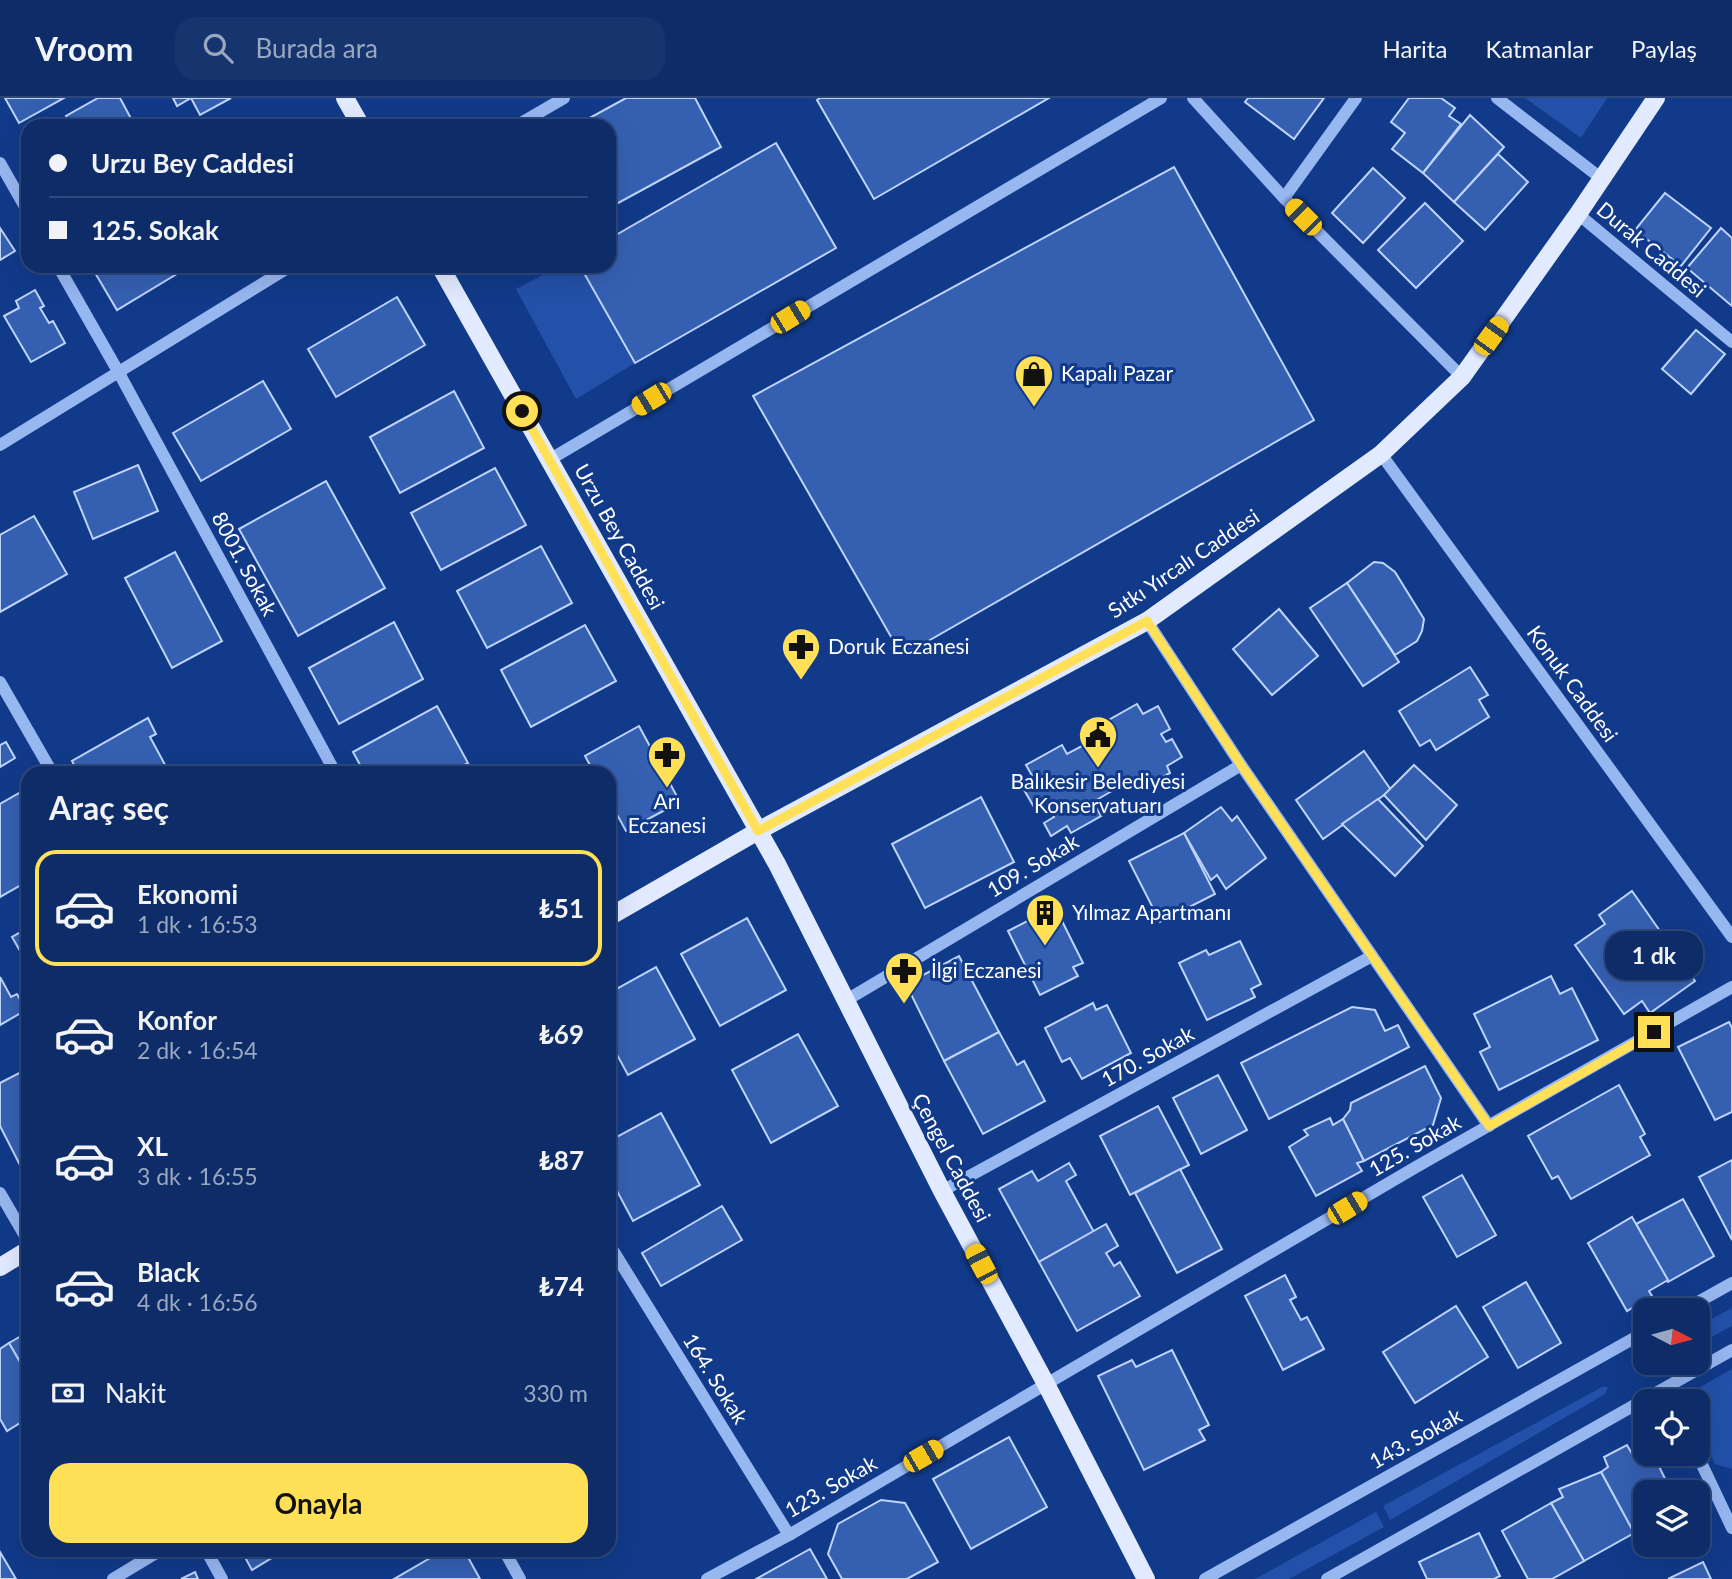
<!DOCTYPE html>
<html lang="tr">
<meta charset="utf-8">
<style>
body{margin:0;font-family:Lato,sans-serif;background:#16346e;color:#f1f3f6;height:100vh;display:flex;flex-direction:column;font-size:26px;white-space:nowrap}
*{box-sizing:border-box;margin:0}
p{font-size:23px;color:#9aa7c0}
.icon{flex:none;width:38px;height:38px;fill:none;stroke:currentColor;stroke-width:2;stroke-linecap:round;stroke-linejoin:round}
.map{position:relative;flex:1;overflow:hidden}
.panel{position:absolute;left:21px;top:668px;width:595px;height:791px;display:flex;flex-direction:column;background:#0d2c68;border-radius:21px;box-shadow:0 7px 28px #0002,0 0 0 2px #2d487c}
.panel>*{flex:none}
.guide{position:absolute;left:21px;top:21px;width:595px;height:154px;border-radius:21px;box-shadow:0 7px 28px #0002,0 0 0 2px #2d487c;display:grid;align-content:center;height:154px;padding:0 28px;background:#0d2c68}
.needle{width:46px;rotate:96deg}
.tools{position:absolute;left:1633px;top:1200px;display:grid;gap:14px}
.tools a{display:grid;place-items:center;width:77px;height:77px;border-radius:14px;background:#0d2c68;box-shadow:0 7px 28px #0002,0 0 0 2px #2d487c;font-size:35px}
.end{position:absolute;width:32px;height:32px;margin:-16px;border:9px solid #ffe057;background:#111;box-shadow:0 0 0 4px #111}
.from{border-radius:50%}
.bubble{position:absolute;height:49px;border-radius:21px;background:#0d2c68;box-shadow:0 7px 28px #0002,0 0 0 2px #2d487c;font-size:23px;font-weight:700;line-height:49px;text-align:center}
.car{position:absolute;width:21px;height:42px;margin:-21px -10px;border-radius:9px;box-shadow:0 0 5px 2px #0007;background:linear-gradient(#f5c518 24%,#345 0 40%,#f5c518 0 76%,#345 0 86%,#f5c518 0)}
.guide b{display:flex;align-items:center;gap:24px;height:66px;font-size:26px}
.guide b+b{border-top:2px solid #2d487c}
.guide i{width:18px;height:18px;background:#f1f3f6}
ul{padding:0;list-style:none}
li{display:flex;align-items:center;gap:21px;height:116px;margin:0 14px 10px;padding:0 14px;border:4px solid transparent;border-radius:21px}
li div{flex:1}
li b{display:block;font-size:26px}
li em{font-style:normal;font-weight:700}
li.selected{border-color:#ffe057}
li>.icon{width:63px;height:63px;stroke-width:1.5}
h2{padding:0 28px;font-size:32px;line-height:84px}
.pay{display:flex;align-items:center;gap:18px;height:77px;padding:0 28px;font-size:26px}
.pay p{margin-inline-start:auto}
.primary-button{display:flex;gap:14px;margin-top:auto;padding:14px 28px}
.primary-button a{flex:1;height:80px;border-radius:21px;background:#ffe057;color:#111;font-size:28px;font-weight:700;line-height:80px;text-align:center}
header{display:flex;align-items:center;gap:42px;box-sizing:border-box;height:98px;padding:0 35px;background:#0d2c68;border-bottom:2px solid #2d487c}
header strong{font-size:33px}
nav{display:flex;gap:38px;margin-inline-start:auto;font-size:24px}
.search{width:490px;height:63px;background:#16346e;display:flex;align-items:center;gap:18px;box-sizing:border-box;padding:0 24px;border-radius:21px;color:#9aa7c0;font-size:26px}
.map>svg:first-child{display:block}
.green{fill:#2351a9}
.building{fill:#3560b2;stroke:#bed4fc;stroke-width:2}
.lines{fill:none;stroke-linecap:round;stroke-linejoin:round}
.minor{stroke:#97b7f1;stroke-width:12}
.major{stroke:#e1eaff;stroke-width:18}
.route{stroke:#ffe057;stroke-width:9}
.labels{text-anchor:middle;stroke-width:6;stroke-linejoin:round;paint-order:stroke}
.street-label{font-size:21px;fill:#fff;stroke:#113a8a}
.poi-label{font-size:21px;fill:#fff;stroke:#113a8a;text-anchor:start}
</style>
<header>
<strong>Vroom</strong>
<div class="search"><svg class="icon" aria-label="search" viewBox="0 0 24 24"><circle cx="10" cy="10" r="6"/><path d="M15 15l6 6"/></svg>Burada ara</div>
<nav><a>Harita</a><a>Katmanlar</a><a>Paylaş</a></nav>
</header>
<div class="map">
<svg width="1732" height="1481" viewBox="0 0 1732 1481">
<rect width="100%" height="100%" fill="#113a8a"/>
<g class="green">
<path d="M 1525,0 L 1607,0 L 1581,40 Z"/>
<path d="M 560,168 L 580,168 L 635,265 L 576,301 L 516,191 Z"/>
<path d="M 1732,1210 L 1732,1228 L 1698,1246 L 1698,1228 Z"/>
<path d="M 1732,1271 L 1732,1371 L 1715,1366 L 1698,1329 L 1698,1304 L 1690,1304 L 1690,1295 Z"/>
<path d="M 1602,1289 L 1608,1289 L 1605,1296 L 1390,1422 L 1383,1408 Z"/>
<path d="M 1376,1414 L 1384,1429 L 1289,1481 L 1255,1481 Z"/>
</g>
<g class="building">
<path d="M 5,0 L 64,0 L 19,25 Z"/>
<path d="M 98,0 L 120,0 L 135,28 L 71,28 L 66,18 Z"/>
<path d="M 173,0 L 231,0 L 200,17 L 191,0 L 177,8 Z"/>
<path d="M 626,0 L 695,0 L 721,49 L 609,110 L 609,28 L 575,28 Z"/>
<path d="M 820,0 L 1049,0 L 874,101 L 817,2 Z"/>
<path d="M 1248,0 L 1324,0 L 1294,41 L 1245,4 Z"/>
<path d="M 1409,0 L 1441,0 L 1455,10 L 1449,18 L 1461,26 L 1423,75 L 1392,51 L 1405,35 L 1391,24 Z"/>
<path d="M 1470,17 L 1504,49 L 1454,104 L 1423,75 Z"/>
<path d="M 776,45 L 836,150 L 635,265 L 580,168 L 609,168 L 609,141 Z"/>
<path d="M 1498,56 L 1528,84 L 1485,132 L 1454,104 Z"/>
<path d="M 1174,69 L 1314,322 L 902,558 L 753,298 Z"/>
<path d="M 1373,70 L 1405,100 L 1363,145 L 1332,115 Z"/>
<path d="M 1665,95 L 1711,130 L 1681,168 L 1635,132 Z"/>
<path d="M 1425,105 L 1463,143 L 1416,190 L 1378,152 Z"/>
<path d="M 0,130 L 15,153 L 0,162 Z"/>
<path d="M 1721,130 L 1732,140 L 1732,208 L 1687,170 Z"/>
<path d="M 91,168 L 190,168 L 117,212 Z"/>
<path d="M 35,192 L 44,208 L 40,210 L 49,225 L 53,223 L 65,245 L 31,264 L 4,218 L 19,210 L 16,203 Z"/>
<path d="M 397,199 L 425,247 L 336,299 L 308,251 Z"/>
<path d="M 1696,232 L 1725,256 L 1691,296 L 1662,271 Z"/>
<path d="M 263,283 L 291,331 L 201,383 L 173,335 Z"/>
<path d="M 454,293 L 484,350 L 400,395 L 370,339 Z"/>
<path d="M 138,367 L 158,413 L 93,441 L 74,394 Z"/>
<path d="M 495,370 L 526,427 L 441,472 L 411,415 Z"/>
<path d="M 326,383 L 385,490 L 298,538 L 239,431 Z"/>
<path d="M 34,418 L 67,476 L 0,514 L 0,437 Z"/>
<path d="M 541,448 L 572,505 L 487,550 L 457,493 Z"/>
<path d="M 175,454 L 222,543 L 172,570 L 125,480 Z"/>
<path d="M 1374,464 L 1383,465 L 1395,474 L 1424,521 L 1422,533 L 1417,543 L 1395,557 L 1347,485 Z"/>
<path d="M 1347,485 L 1399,564 L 1363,588 L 1310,510 Z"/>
<path d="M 1279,511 L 1318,558 L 1272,597 L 1233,551 Z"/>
<path d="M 394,524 L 423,581 L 339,626 L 309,570 Z"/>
<path d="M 585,527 L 616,583 L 531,629 L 501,572 Z"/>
<path d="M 1470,569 L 1488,597 L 1479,602 L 1489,619 L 1436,652 L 1430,642 L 1420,648 L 1399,613 Z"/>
<path d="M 1137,606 L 1143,616 L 1158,608 L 1170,631 L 1161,636 L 1166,644 L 1172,641 L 1182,659 L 1167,668 L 1170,675 L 1148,687 L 1141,676 L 1093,704 L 1101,718 L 1071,735 L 1067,728 L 1051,738 L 1044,725 L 1054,719 L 1045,702 L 1034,709 L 1023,690 L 1035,683 L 1026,667 L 1062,647 L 1067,656 L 1103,637 L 1098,628 Z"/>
<path d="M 437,608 L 468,665 L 448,676 L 365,676 L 353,654 Z"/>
<path d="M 148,620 L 156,636 L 150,639 L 170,676 L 79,676 L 72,663 Z"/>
<path d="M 639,628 L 680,704 L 626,733 L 609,702 L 609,676 L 595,676 L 585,658 Z"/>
<path d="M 6,644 L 15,660 L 0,669 L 0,647 Z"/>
<path d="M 1364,653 L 1391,692 L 1323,741 L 1296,702 Z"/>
<path d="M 1414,667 L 1457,707 L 1426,742 L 1384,697 Z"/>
<path d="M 28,690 L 28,783 L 0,799 L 0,706 Z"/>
<path d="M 981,699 L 1014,764 L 925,810 L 892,746 Z"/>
<path d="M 1378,701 L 1423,748 L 1395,778 L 1342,726 Z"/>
<path d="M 1221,709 L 1232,723 L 1237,718 L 1266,760 L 1226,791 L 1217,777 L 1211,782 L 1184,735 Z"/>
<path d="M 1184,735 L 1215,796 L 1160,824 L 1129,763 Z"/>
<path d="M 1632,793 L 1695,883 L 1650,915 L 1642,903 L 1624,916 L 1575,847 L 1605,826 L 1599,817 Z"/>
<path d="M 1055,809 L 1083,865 L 1073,869 L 1078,878 L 1040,897 L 1008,833 Z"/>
<path d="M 747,820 L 786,892 L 720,928 L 681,856 Z"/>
<path d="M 28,830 L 28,867 L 12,839 Z"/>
<path d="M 1240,843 L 1261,886 L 1251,891 L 1255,899 L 1207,922 L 1179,865 L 1206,852 L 1209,857 Z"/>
<path d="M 959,858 L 999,934 L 944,963 L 906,886 Z"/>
<path d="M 656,869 L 695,941 L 628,977 L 609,942 L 609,895 Z"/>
<path d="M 1551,878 L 1560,896 L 1572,890 L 1598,942 L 1499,992 L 1480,954 L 1490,949 L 1474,916 Z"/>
<path d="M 0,879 L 11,899 L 17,896 L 26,912 L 0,927 Z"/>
<path d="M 1093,905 L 1096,912 L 1107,907 L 1131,955 L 1082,981 L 1070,960 L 1062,964 L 1045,930 Z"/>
<path d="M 1352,909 L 1375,912 L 1385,933 L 1398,927 L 1409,949 L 1269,1021 L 1241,965 Z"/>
<path d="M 1729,924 L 1732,930 L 1732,1014 L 1715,1022 L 1678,949 Z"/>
<path d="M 999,934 L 1017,967 L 1024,963 L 1045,1003 L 983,1036 L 944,963 Z"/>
<path d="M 798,936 L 838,1008 L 771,1045 L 732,972 Z"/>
<path d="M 1425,968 L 1441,1000 L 1433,1027 L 1364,1063 L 1343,1021 L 1350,1012 L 1351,1005 Z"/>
<path d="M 23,973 L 28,983 L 28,1071 L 23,1073 L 0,1028 L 0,985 Z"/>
<path d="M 1218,977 L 1247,1032 L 1201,1056 L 1173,1000 Z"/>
<path d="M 1619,987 L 1645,1036 L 1640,1039 L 1650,1057 L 1571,1101 L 1558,1078 L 1552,1081 L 1528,1038 Z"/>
<path d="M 1158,1008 L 1189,1067 L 1130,1097 L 1100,1038 Z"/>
<path d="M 661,1015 L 700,1087 L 633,1123 L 609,1078 L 609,1043 Z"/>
<path d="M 1330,1020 L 1333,1027 L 1343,1021 L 1364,1063 L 1357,1065 L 1362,1073 L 1316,1098 L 1289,1049 L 1308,1037 L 1304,1032 Z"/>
<path d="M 1732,1062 L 1732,1142 L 1699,1079 Z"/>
<path d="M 1069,1065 L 1076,1077 L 1066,1083 L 1094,1134 L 1039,1164 L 999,1091 L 1032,1073 L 1038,1083 Z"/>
<path d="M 1180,1071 L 1222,1151 L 1177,1175 L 1135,1095 Z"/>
<path d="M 1462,1077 L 1496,1137 L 1457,1159 L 1423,1099 Z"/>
<path d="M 1683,1101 L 1714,1158 L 1668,1184 L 1636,1126 Z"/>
<path d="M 722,1108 L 742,1142 L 661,1188 L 642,1155 Z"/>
<path d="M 1632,1119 L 1668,1182 L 1649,1193 L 1652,1198 L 1627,1213 L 1588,1145 Z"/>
<path d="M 1106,1126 L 1118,1148 L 1106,1155 L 1114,1168 L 1120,1164 L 1140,1198 L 1077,1233 L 1039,1164 Z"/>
<path d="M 1285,1177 L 1296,1199 L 1290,1202 L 1301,1222 L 1307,1219 L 1324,1251 L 1283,1272 L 1245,1198 Z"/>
<path d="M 1526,1184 L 1561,1245 L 1518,1270 L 1483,1209 Z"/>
<path d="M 1456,1208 L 1488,1259 L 1415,1305 L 1383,1254 Z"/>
<path d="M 28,1234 L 28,1278 L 9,1245 Z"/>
<path d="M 9,1245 L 28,1278 L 28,1320 L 7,1333 L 0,1321 L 0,1251 Z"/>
<path d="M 1172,1252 L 1209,1327 L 1199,1332 L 1205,1342 L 1144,1372 L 1098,1278 L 1132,1262 L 1136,1269 Z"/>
<path d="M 1009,1339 L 1047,1409 L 971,1451 L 933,1381 Z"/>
<path d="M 1627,1347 L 1632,1356 L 1645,1349 L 1645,1356 L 1653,1356 L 1672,1395 L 1645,1395 L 1645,1429 L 1634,1435 L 1601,1374 L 1608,1369 L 1604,1359 Z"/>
<path d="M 1601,1374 L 1634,1435 L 1584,1463 L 1551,1405 L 1563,1399 L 1559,1391 Z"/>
<path d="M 881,1402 L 905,1405 L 938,1464 L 907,1481 L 842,1481 L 828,1456 L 838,1426 Z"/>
<path d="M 1551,1405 L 1584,1463 L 1552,1481 L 1528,1481 L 1502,1433 Z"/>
<path d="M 1479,1435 L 1500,1478 L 1494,1481 L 1427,1481 L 1419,1464 Z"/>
<path d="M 810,1451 L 827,1481 L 756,1481 Z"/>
<path d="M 241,1452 L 285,1452 L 252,1472 Z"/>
<path d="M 383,1452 L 399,1452 L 387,1459 Z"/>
<path d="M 444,1452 L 464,1452 L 480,1481 L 394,1481 Z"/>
<path d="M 0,1454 L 16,1481 L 0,1481 Z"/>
<path d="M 1703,1464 L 1711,1481 L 1668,1481 Z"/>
<path d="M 195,1474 L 198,1481 L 181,1481 Z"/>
</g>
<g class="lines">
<g class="minor">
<path d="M 1193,0 L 1284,100 L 1462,279"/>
<path d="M 1497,0 L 1602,81"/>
<path d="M 516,28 L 564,0"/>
<path d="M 0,65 L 28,114"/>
<path d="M 1284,100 L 1356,0"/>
<path d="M 1578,116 L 1732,244"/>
<path d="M 58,168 L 119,275 L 336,676"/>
<path d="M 0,347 L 291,168"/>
<path d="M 1381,356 L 1732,839"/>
<path d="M 549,362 L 1161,0"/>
<path d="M 1147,523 L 1241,667 L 1489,1028"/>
<path d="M 0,584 L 53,676"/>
<path d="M 845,903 L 1241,667"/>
<path d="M 942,1093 L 1372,858"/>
<path d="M 0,1095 L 28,1143"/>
<path d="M 609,1146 L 789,1437"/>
<path d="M 1682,1213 L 1732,1185"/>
<path d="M 1697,1356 L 1732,1430"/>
<path d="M 206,1452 L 222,1481"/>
<path d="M 504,1452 L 520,1481"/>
<path d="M 113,1481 L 161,1452"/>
<path d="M 707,1481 L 789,1437 L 1416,1069 L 1732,889"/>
<path d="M 1205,1481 L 1645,1234"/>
<path d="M 1327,1481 L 1732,1252"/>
</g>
<g class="major">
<path d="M 345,0 L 361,28"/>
<path d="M 440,168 L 777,766 L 942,1093 L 1046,1286 L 1146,1481"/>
<path d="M 609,819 L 758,733 L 1147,523 L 1381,356 L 1462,279 L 1578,116 L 1656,0"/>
<path d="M 0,1169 L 28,1152"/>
</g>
</g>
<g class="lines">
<path class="route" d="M 522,313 L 758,733 L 1147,523 L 1241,667 L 1489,1028 L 1654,934"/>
</g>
<defs>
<g id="shop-pin" transform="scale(2.0125)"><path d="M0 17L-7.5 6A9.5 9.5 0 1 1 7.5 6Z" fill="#ffe057" stroke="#113a8a"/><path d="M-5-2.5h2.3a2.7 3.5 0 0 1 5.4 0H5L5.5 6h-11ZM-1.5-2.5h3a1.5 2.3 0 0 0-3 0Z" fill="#111"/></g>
<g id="pharmacy-pin" transform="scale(2.0125)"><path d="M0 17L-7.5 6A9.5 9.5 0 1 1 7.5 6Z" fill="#ffe057" stroke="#113a8a"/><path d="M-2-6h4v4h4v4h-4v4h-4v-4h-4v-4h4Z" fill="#111"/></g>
<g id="civic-pin" transform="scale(2.0125)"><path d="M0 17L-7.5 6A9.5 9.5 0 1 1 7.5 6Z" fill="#ffe057" stroke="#113a8a"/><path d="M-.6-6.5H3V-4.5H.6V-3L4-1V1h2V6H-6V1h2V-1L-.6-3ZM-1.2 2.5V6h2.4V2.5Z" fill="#111"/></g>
<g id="building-pin" transform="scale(2.0125)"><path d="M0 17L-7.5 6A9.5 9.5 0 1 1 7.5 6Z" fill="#ffe057" stroke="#113a8a"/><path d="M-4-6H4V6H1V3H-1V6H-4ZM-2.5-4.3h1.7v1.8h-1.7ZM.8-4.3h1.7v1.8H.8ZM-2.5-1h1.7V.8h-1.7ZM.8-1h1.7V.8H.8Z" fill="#111"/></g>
</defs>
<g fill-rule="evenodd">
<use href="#shop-pin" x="1034" y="276"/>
<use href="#pharmacy-pin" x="801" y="549"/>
<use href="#civic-pin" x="1098" y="637"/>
<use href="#pharmacy-pin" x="667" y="657"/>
<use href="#building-pin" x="1045" y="815"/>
<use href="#pharmacy-pin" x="904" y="873"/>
</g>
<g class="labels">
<g class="street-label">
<text transform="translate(1651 152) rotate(40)" y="7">Durak Caddesi</text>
<text transform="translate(619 439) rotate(61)" y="7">Urzu Bey Caddesi</text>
<text transform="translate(244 466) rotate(62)" y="7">8001. Sokak</text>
<text transform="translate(1184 466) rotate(-34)" y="7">Sıtkı Yırcalı Caddesi</text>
<text transform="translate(1572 586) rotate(54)" y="7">Konuk Caddesi</text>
<text transform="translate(1033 768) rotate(-31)" y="7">109. Sokak</text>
<text transform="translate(1148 959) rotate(-29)" y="7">170. Sokak</text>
<text transform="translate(1415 1048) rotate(-30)" y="7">125. Sokak</text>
<text transform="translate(951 1060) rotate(62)" y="7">Çengel Caddesi</text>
<text transform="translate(715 1281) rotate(58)" y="7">164. Sokak</text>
<text transform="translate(1416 1341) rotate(-29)" y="7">143. Sokak</text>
<text transform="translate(831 1389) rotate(-30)" y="7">123. Sokak</text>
</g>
<g class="poi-label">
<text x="1061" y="283">Kapalı Pazar</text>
<text x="828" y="556">Doruk Eczanesi</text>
<text x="1098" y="691" text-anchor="middle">Balıkesir Belediyesi<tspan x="1098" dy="24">Konservatuarı</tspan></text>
<text x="667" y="711" text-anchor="middle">Arı<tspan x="667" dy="24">Eczanesi</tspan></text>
<text x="1072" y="822">Yılmaz Apartmanı</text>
<text x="931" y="880">İlgi Eczanesi</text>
</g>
</g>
</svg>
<div class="tools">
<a><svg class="needle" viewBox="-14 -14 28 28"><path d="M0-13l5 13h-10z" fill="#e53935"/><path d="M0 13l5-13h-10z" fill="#9aa7c0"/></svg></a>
<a><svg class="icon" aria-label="locate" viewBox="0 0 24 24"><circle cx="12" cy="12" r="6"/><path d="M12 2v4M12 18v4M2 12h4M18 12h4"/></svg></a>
<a><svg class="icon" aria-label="layers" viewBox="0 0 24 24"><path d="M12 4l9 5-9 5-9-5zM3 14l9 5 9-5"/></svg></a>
</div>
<i class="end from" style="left:522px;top:313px"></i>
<i class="end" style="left:1654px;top:934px"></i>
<div class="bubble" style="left:1605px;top:833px;width:98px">1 dk</div>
<i class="car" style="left:1303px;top:119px;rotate:315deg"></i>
<i class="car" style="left:790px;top:219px;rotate:59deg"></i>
<i class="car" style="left:1491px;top:238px;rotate:36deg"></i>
<i class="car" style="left:651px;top:301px;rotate:239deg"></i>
<i class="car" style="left:1347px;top:1110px;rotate:59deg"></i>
<i class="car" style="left:981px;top:1166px;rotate:332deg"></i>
<i class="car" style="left:923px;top:1358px;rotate:60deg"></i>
<div class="guide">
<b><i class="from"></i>Urzu Bey Caddesi</b>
<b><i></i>125. Sokak</b>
</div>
<section class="panel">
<h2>Araç seç</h2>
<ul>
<li class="selected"><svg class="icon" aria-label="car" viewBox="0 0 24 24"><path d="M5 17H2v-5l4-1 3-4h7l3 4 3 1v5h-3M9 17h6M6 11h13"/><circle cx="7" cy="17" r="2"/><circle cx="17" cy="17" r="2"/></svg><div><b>Ekonomi</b><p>1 dk · 16:53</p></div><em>₺51</em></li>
<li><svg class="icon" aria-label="car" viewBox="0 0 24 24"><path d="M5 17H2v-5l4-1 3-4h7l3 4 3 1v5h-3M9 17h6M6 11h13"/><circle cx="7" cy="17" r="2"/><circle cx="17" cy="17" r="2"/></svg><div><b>Konfor</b><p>2 dk · 16:54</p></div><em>₺69</em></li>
<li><svg class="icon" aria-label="car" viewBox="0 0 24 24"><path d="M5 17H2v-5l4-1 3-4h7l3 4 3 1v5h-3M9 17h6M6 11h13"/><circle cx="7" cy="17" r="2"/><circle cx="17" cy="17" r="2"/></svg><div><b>XL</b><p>3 dk · 16:55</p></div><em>₺87</em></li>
<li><svg class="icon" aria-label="car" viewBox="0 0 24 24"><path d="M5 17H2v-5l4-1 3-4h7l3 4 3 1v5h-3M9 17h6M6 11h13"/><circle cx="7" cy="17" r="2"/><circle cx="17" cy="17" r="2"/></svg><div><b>Black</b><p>4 dk · 16:56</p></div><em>₺74</em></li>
</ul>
<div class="pay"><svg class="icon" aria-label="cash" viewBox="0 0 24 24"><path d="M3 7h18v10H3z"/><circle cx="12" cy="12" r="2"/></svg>Nakit<p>330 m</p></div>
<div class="primary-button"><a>Onayla</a></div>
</section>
</div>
